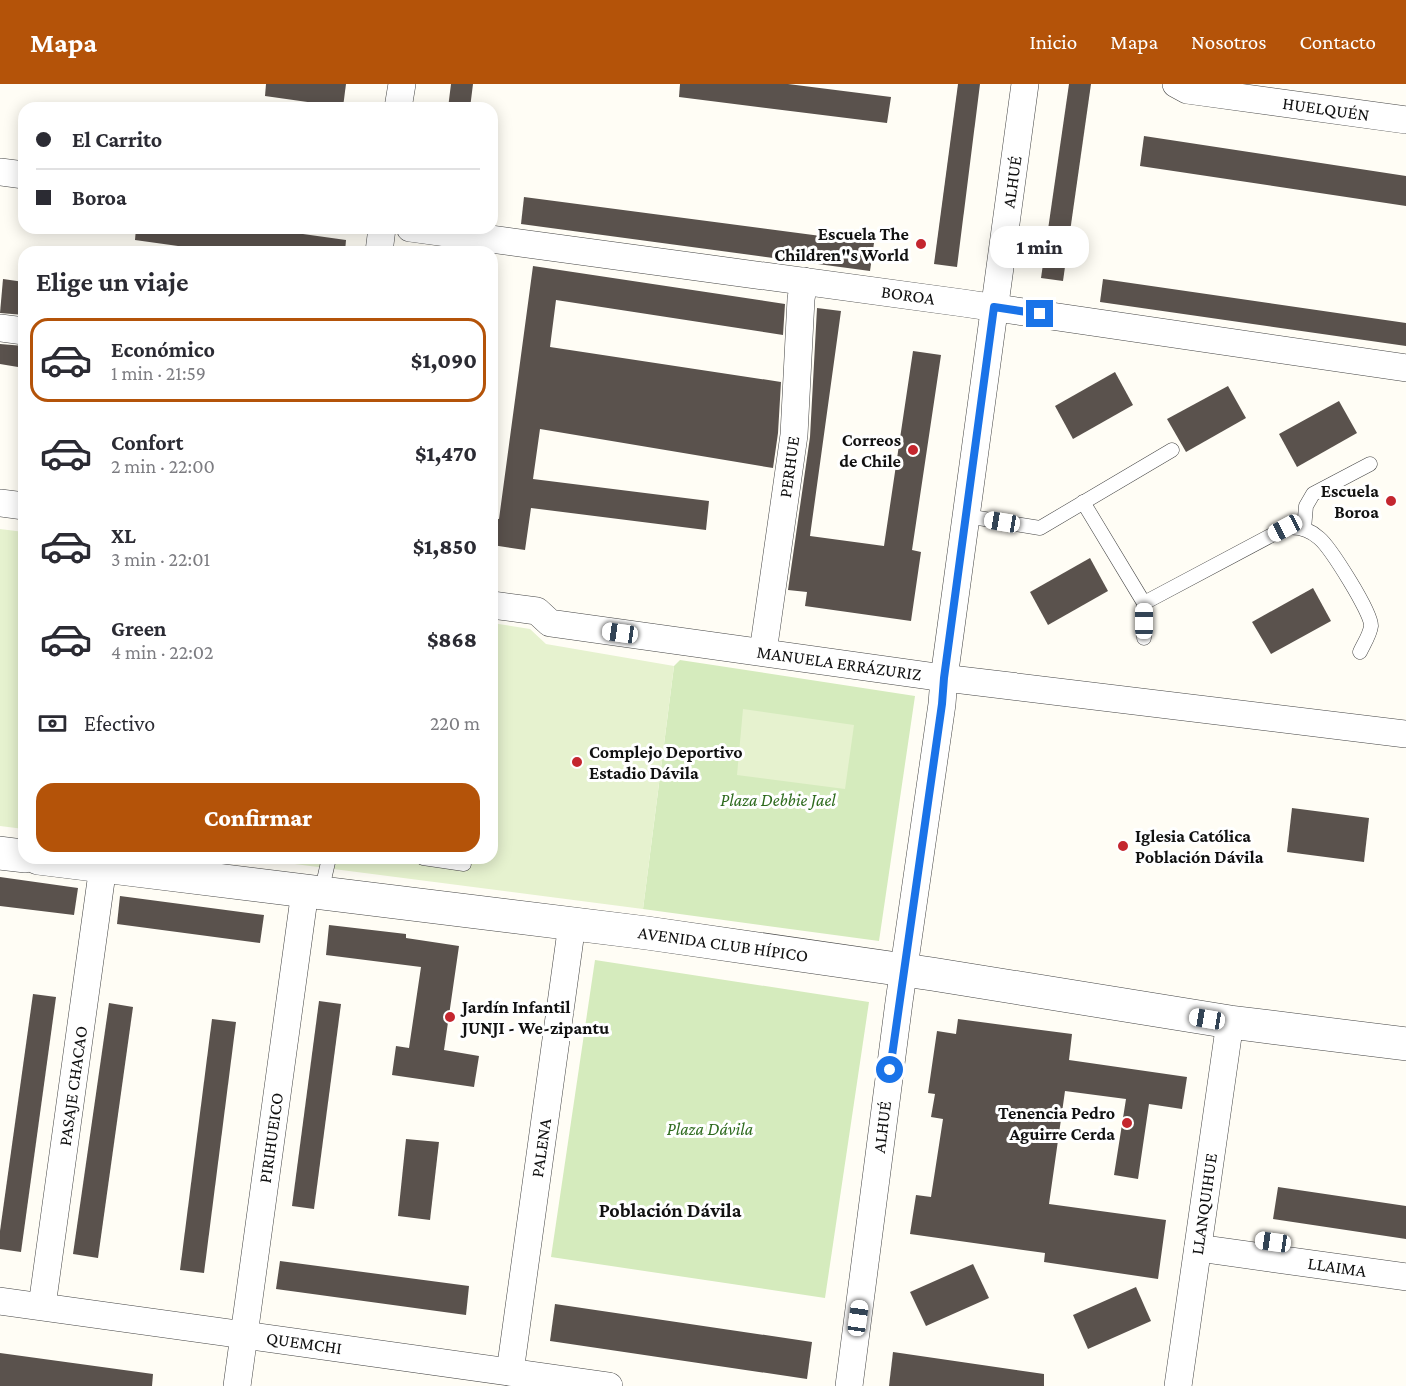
<!DOCTYPE html>
<html lang="es">
<meta charset="utf-8">
<style>
body{margin:0;font-family:"Crimson Pro",serif;background:#f2f2f3;color:#2b2b33;height:100vh;display:flex;flex-direction:column;font-size:22px;white-space:nowrap}
*{box-sizing:border-box;margin:0}
p{font-size:20px;color:#7c7c81}
.icon{flex:none;width:33px;height:33px;fill:none;stroke:currentColor;stroke-width:2;stroke-linecap:round;stroke-linejoin:round}
.map{position:relative;flex:1;overflow:hidden}
.side{position:absolute;left:18px;top:162px;width:480px;height:618px;display:flex;flex-direction:column;background:#fff;border-radius:18px;box-shadow:0 3px 15px #0003}
.side>*{flex:none}
.banner{position:absolute;left:18px;top:18px;width:480px;height:132px;border-radius:18px;box-shadow:0 3px 15px #0003;display:grid;align-content:center;height:132px;padding:0 18px;background:#fff}
.end{position:absolute;width:27px;height:27px;margin:-14px;border:8px solid #1a73e8;background:#fff;box-shadow:0 0 0 3px #fff}
.from{border-radius:50%}
.bubble{position:absolute;height:42px;border-radius:18px;background:#fff;box-shadow:0 3px 15px #0003;font-size:20px;font-weight:800;line-height:42px;text-align:center}
.car{position:absolute;width:18px;height:36px;margin:-18px -9px;border-radius:8px;box-shadow:0 0 4px 2px #0007;background:linear-gradient(#fff 24%,#345 0 40%,#fff 0 76%,#345 0 86%,#fff 0)}
.banner b{display:flex;align-items:center;gap:21px;height:57px;font-size:22px}
.banner b+b{border-top:2px solid #e1e1e2}
.banner i{width:15px;height:15px;background:#2b2b33}
ul{padding:0;list-style:none}
li{display:flex;align-items:center;gap:18px;height:84px;margin:0 12px 9px;padding:0 6px;border:3px solid transparent;border-radius:18px}
li div{flex:1}
li b{display:block;font-size:22px}
li em{font-style:normal;font-weight:800}
li.active{border-color:#b45309}
li>.icon{width:54px;height:54px;stroke-width:1.5}
h2{padding:0 18px;font-size:27px;line-height:72px}
.pay{display:flex;align-items:center;gap:15px;height:66px;padding:0 18px;font-size:22px}
.pay p{margin-inline-start:auto}
.button{display:flex;gap:12px;margin-top:auto;padding:12px 18px}
.button a{flex:1;height:69px;border-radius:18px;background:#b45309;color:#fff;font-size:24px;font-weight:800;line-height:69px;text-align:center}
header{display:flex;align-items:center;gap:36px;box-sizing:border-box;height:84px;padding:0 30px;background:#b45309;color:#fff}
header strong{font-size:28px}
nav{display:flex;gap:33px;margin-inline-start:auto;font-size:21px}
.map>svg:first-child{display:block}
.green{fill:#d5ebbd}
.pitch{fill:#e6f2cf}
.building{fill:#5a524d}
.lines{fill:none;stroke-linecap:round;stroke-linejoin:round}
.service-casing{stroke:#444;stroke-width:15}
.minor-casing{stroke:#444;stroke-width:28}
.tertiary-casing{stroke:#444;stroke-width:34}
.service{stroke:#fff;stroke-width:14}
.minor{stroke:#fff;stroke-width:27}
.tertiary{stroke:#fff;stroke-width:33}
.route{stroke:#1a73e8;stroke-width:8}
.poi-dot{fill:#c4262e;stroke:#fff;stroke-width:2}
.labels{text-anchor:middle;stroke-width:6;stroke-linejoin:round;paint-order:stroke}
.street-label{font-size:18px;fill:#111;stroke:#fff}
.poi-label{font-size:18px;font-weight:bold;fill:#111;stroke:#fff;text-anchor:end}
.park-label{font-size:18px;font-style:italic;fill:#2f6b1f;stroke:#fff}
.neighbourhood-label{font-size:20px;font-weight:bold;fill:#111;stroke:#fff}
</style>
<header>
<strong>Mapa</strong>
<nav><a>Inicio</a><a>Mapa</a><a>Nosotros</a><a>Contacto</a></nav>
</header>
<div class="map">
<svg width="1406" height="1302" viewBox="0 0 1406 1302">
<rect width="100%" height="100%" fill="#fffdf5"/>
<g class="green">
<path d="M 680,576 L 915,612 L 879,857 L 643,825 L 674,582 Z"/>
<path d="M 595,876 L 869,918 L 825,1214 L 551,1173 Z"/>
</g>
<g class="pitch">
<path d="M 0,445 L 24,448 L 24,745 L 0,742 Z"/>
<path d="M 492,539 L 530,545 L 546,560 L 674,582 L 643,825 L 248,774 L 492,774 Z"/>
<path d="M 743,625 L 854,641 L 845,705 L 737,691 Z"/>
</g>
<g class="building">
<path d="M 266,0 L 346,0 L 343,23 L 265,12 Z"/>
<path d="M 451,0 L 473,0 L 470,24 L 448,24 Z"/>
<path d="M 680,0 L 788,0 L 891,13 L 887,39 L 679,13 Z"/>
<path d="M 958,0 L 980,0 L 957,183 L 934,180 Z"/>
<path d="M 1069,0 L 1091,0 L 1063,197 L 1041,194 Z"/>
<path d="M 1144,52 L 1406,92 L 1406,122 L 1140,82 Z"/>
<path d="M 524,113 L 874,159 L 870,187 L 521,140 Z"/>
<path d="M 136,144 L 260,144 L 346,156 L 345,168 L 221,168 L 135,156 Z"/>
<path d="M 533,182 L 785,220 L 783,251 L 556,216 L 550,263 L 781,298 L 778,349 L 773,384 L 540,345 L 533,395 L 709,417 L 706,446 L 531,424 L 525,466 L 492,461 L 492,434 L 499,435 Z"/>
<path d="M 3,195 L 24,198 L 24,231 L 0,229 Z"/>
<path d="M 1103,195 L 1406,239 L 1406,262 L 1100,218 Z"/>
<path d="M 817,224 L 841,227 L 810,452 L 884,462 L 913,267 L 941,271 L 912,466 L 921,468 L 911,537 L 805,522 L 807,508 L 788,506 L 810,353 Z"/>
<path d="M 0,260 L 24,262 L 24,284 L 0,280 Z"/>
<path d="M 1115,288 L 1133,321 L 1073,355 L 1055,322 Z"/>
<path d="M 1228,302 L 1246,334 L 1186,368 L 1167,335 Z"/>
<path d="M 1339,317 L 1357,349 L 1297,383 L 1279,350 Z"/>
<path d="M 1090,474 L 1108,507 L 1048,541 L 1030,508 Z"/>
<path d="M 1313,504 L 1331,537 L 1271,570 L 1252,538 Z"/>
<path d="M 1292,724 L 1369,734 L 1364,778 L 1287,768 Z"/>
<path d="M 0,793 L 78,804 L 74,831 L 0,822 Z"/>
<path d="M 120,812 L 264,831 L 260,859 L 117,840 Z"/>
<path d="M 329,841 L 406,850 L 406,854 L 459,862 L 444,966 L 479,972 L 474,1003 L 392,991 L 396,962 L 409,964 L 421,883 L 326,871 Z"/>
<path d="M 33,910 L 56,913 L 21,1168 L 0,1165 L 0,1147 Z"/>
<path d="M 319,917 L 341,920 L 314,1125 L 292,1122 Z"/>
<path d="M 109,919 L 133,923 L 98,1174 L 73,1170 Z"/>
<path d="M 212,935 L 236,938 L 204,1189 L 180,1186 Z"/>
<path d="M 958,935 L 1072,950 L 1069,976 L 1187,993 L 1182,1025 L 1149,1020 L 1138,1095 L 1114,1091 L 1126,1015 L 1065,1007 L 1049,1120 L 1166,1136 L 1158,1195 L 1044,1178 L 1045,1169 L 910,1150 L 916,1111 L 931,1113 L 943,1035 L 931,1033 L 935,1010 L 928,1009 L 937,947 L 956,950 Z"/>
<path d="M 406,1055 L 439,1058 L 430,1136 L 398,1132 Z"/>
<path d="M 1278,1103 L 1406,1122 L 1406,1155 L 1273,1135 Z"/>
<path d="M 280,1177 L 469,1202 L 466,1231 L 276,1205 Z"/>
<path d="M 973,1180 L 989,1214 L 926,1242 L 910,1208 Z"/>
<path d="M 1136,1203 L 1151,1237 L 1088,1265 L 1073,1231 Z"/>
<path d="M 555,1220 L 812,1258 L 807,1295 L 550,1257 Z"/>
<path d="M 893,1268 L 1044,1290 L 1044,1302 L 889,1302 Z"/>
<path d="M 0,1269 L 153,1290 L 152,1302 L 0,1302 Z"/>
</g>
<g class="lines">
<g class="service-casing">
<g id="service">
<path d="M 1083,418 L 1144,519"/>
<path d="M 966,432 L 1040,444 L 1172,366"/>
<path d="M 1304,445 L 1306,422 L 1313,410 L 1370,380"/>
<path d="M 1144,554 L 1144,519 L 1285,444 C 1297,442 1309,445 1319,454 C 1330,463 1372,529 1371,542 C 1370,551 1363,561 1360,568"/>
<path d="M 423,774 L 464,780"/>
<path d="M 321,809 L 329,774"/>
</g>
</g>
<g class="minor-casing">
<g id="minor">
<path d="M 1176,0 L 1187,6 L 1406,36"/>
<path d="M 398,24 L 402,0"/>
<path d="M 0,88 L 24,91"/>
<path d="M 410,144 L 963,219 L 1406,284"/>
<path d="M 379,168 L 382,144"/>
<path d="M 0,244 L 24,247"/>
<path d="M 0,419 L 24,422"/>
<path d="M 492,521 L 537,527 L 550,539 L 944,594 L 1406,650"/>
<path d="M 763,568 L 794,351 L 801,215 L 804,197"/>
<path d="M 1198,1164 L 1406,1193"/>
<path d="M 0,1217 L 609,1302"/>
<path d="M 42,1222 L 103,782"/>
<path d="M 510,1288 L 572,840"/>
<path d="M 237,1302 L 305,807"/>
<path d="M 849,1302 L 899,918 L 942,620 L 944,594 L 1025,0"/>
<path d="M 1178,1302 L 1230,938"/>
</g>
</g>
<g class="tertiary-casing">
<g id="tertiary">
<path d="M 0,769 L 24,772"/>
<path d="M 38,774 L 647,849 L 932,890 L 1230,938 L 1406,960"/>
</g>
</g>
<use href="#service" class="service"/>
<use href="#minor" class="minor"/>
<use href="#tertiary" class="tertiary"/>
</g>
<g class="lines">
<path class="route" d="M 890,986 L 942,620 L 944,594 L 994,223 L 1040,230"/>
</g>
<g class="poi-dot">
<circle cx="921" cy="160" r="6"/>
<circle cx="913" cy="366" r="6"/>
<circle cx="1391" cy="417" r="6"/>
<circle cx="577" cy="678" r="6"/>
<circle cx="1123" cy="762" r="6"/>
<circle cx="450" cy="933" r="6"/>
<circle cx="1127" cy="1039" r="6"/>
</g>
<g class="labels">
<g class="street-label">
<text transform="translate(1326 25) rotate(8)" y="6">HUELQUÉN</text>
<text transform="translate(1012 98) rotate(-82)" y="6">ALHUÉ</text>
<text transform="translate(908 211) rotate(8)" y="6">BOROA</text>
<text transform="translate(789 383) rotate(-82)" y="6">PERHUE</text>
<text transform="translate(839 579) rotate(8)" y="6">MANUELA ERRÁZURIZ</text>
<text transform="translate(723 860) rotate(8)" y="6">AVENIDA CLUB HÍPICO</text>
<text transform="translate(73 1002) rotate(-82)" y="6">PASAJE CHACAO</text>
<text transform="translate(882 1043) rotate(-83)" y="6">ALHUÉ</text>
<text transform="translate(271 1054) rotate(-82)" y="6">PIRIHUEICO</text>
<text transform="translate(541 1064) rotate(-82)" y="6">PALENA</text>
<text transform="translate(1204 1120) rotate(-82)" y="6">LLANQUIHUE</text>
<text transform="translate(1337 1183) rotate(8)" y="6">LLAIMA</text>
<text transform="translate(304 1259) rotate(8)" y="6">QUEMCHI</text>
</g>
<g class="poi-label">
<text x="909" y="156">Escuela The<tspan x="909" dy="21">Children"s World</tspan></text>
<text x="901" y="362">Correos<tspan x="901" dy="21">de Chile</tspan></text>
<text x="1379" y="413">Escuela<tspan x="1379" dy="21">Boroa</tspan></text>
<text x="589" y="674" text-anchor="start">Complejo Deportivo<tspan x="589" dy="21">Estadio Dávila</tspan></text>
<text x="1135" y="758" text-anchor="start">Iglesia Católica<tspan x="1135" dy="21">Población Dávila</tspan></text>
<text x="462" y="929" text-anchor="start">Jardín Infantil<tspan x="462" dy="21">JUNJI - We-zipantu</tspan></text>
<text x="1115" y="1035">Tenencia Pedro<tspan x="1115" dy="21">Aguirre Cerda</tspan></text>
</g>
<g class="park-label">
<text x="778" y="722">Plaza Debbie Jael</text>
<text x="710" y="1051">Plaza Dávila</text>
</g>
<g class="neighbourhood-label">
<text x="670" y="1133">Población Dávila</text>
</g>
</g>
</svg>
<i class="end from" style="left:890px;top:986px"></i>
<i class="end" style="left:1040px;top:230px"></i>
<div class="bubble" style="left:990px;top:142px;width:99px">1 min</div>
<i class="car" style="left:1002px;top:438px;rotate:279deg"></i>
<i class="car" style="left:1285px;top:444px;rotate:242deg"></i>
<i class="car" style="left:1144px;top:537px;rotate:0deg"></i>
<i class="car" style="left:620px;top:549px;rotate:278deg"></i>
<i class="car" style="left:1207px;top:935px;rotate:279deg"></i>
<i class="car" style="left:1273px;top:1158px;rotate:278deg"></i>
<i class="car" style="left:858px;top:1234px;rotate:8deg"></i>
<div class="banner">
<b><i class="from"></i>El Carrito</b>
<b><i></i>Boroa</b>
</div>
<section class="side">
<h2>Elige un viaje</h2>
<ul>
<li class="active"><svg class="icon" aria-label="car" viewBox="0 0 24 24"><path d="M5 17H2v-5l4-1 3-4h7l3 4 3 1v5h-3M9 17h6M6 11h13"/><circle cx="7" cy="17" r="2"/><circle cx="17" cy="17" r="2"/></svg><div><b>Económico</b><p>1 min · 21:59</p></div><em>$1,090</em></li>
<li><svg class="icon" aria-label="car" viewBox="0 0 24 24"><path d="M5 17H2v-5l4-1 3-4h7l3 4 3 1v5h-3M9 17h6M6 11h13"/><circle cx="7" cy="17" r="2"/><circle cx="17" cy="17" r="2"/></svg><div><b>Confort</b><p>2 min · 22:00</p></div><em>$1,470</em></li>
<li><svg class="icon" aria-label="car" viewBox="0 0 24 24"><path d="M5 17H2v-5l4-1 3-4h7l3 4 3 1v5h-3M9 17h6M6 11h13"/><circle cx="7" cy="17" r="2"/><circle cx="17" cy="17" r="2"/></svg><div><b>XL</b><p>3 min · 22:01</p></div><em>$1,850</em></li>
<li><svg class="icon" aria-label="car" viewBox="0 0 24 24"><path d="M5 17H2v-5l4-1 3-4h7l3 4 3 1v5h-3M9 17h6M6 11h13"/><circle cx="7" cy="17" r="2"/><circle cx="17" cy="17" r="2"/></svg><div><b>Green</b><p>4 min · 22:02</p></div><em>$868</em></li>
</ul>
<div class="pay"><svg class="icon" aria-label="cash" viewBox="0 0 24 24"><path d="M3 7h18v10H3z"/><circle cx="12" cy="12" r="2"/></svg>Efectivo<p>220 m</p></div>
<div class="button"><a>Confirmar</a></div>
</section>
</div>
